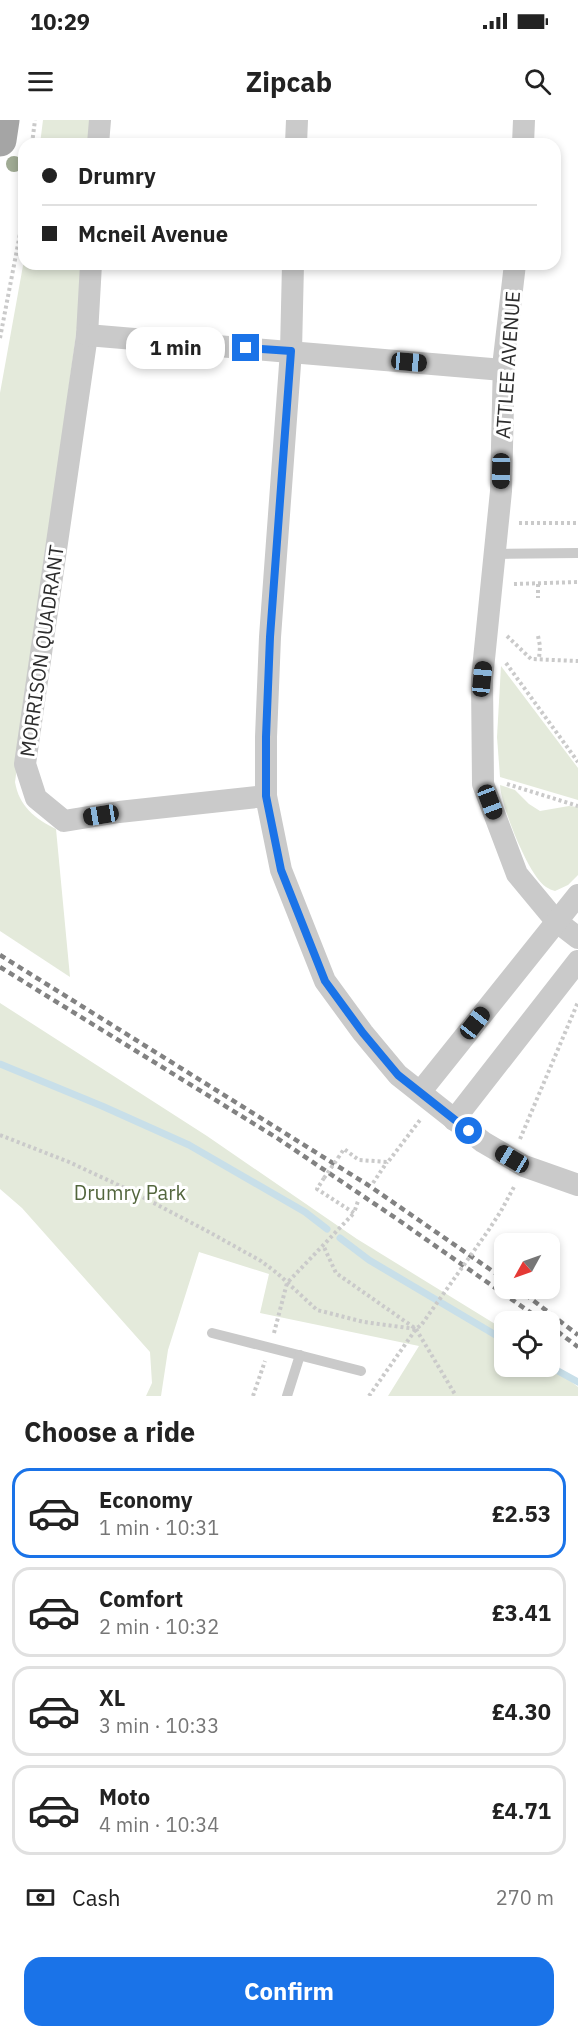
<!DOCTYPE html>
<meta charset="utf-8">
<style>
body{margin:0;font-family:"IBM Plex Sans",sans-serif;background:#f2f2f2;color:#222;height:100vh;display:flex;flex-direction:column;font-size:22px;white-space:nowrap}
*{box-sizing:border-box;margin:0}
p{font-size:20px;color:#767676}
.icon{flex:none;width:33px;height:33px;fill:none;stroke:currentColor;stroke-width:2;stroke-linecap:round;stroke-linejoin:round}
.map{position:relative;height:1276px;overflow:hidden}
.side{display:flex;flex-direction:column;background:#fff;flex:1}
.side>*{flex:none}
.banner{position:absolute;left:18px;top:18px;width:543px;height:132px;border-radius:18px;box-shadow:0 3px 9px #0003;display:grid;align-content:center;height:132px;padding:0 24px;background:#fff}
.needle{width:39px;rotate:230deg}
.controls{position:absolute;left:494px;top:1113px;display:grid;gap:12px}
.controls a{display:grid;place-items:center;width:66px;height:66px;border-radius:12px;background:#fff;box-shadow:0 3px 9px #0003;font-size:30px}
.end{position:absolute;width:27px;height:27px;margin:-14px;border:8px solid #1a73e8;background:#fff;box-shadow:0 0 0 3px #fff}
.from{border-radius:50%}
.bubble{position:absolute;height:42px;border-radius:18px;background:#fff;box-shadow:0 3px 9px #0003;font-size:20px;font-weight:700;line-height:42px;text-align:center}
.car{position:absolute;width:18px;height:36px;margin:-18px -9px;border-radius:8px;box-shadow:0 0 4px 2px #0007;background:linear-gradient(#222 24%,#8ab4d8 0 40%,#222 0 76%,#8ab4d8 0 86%,#222 0)}
.banner b{display:flex;align-items:center;gap:21px;height:57px;font-size:22px}
.banner b+b{border-top:2px solid #e0e0e0}
.banner i{width:15px;height:15px;background:#222}
ul{padding:0;list-style:none}
li{display:flex;align-items:center;gap:18px;height:90px;margin:0 12px 9px;padding:0 12px;border:3px solid #e0e0e0;border-radius:18px}
li div{flex:1}
li b{display:block;font-size:22px}
li em{font-style:normal;font-weight:700}
li.current{border-color:#1a73e8}
li>.icon{width:54px;height:54px;stroke-width:1.5}
h2{padding:0 24px;font-size:27px;line-height:72px}
.pay{display:flex;align-items:center;gap:15px;height:66px;padding:0 24px;font-size:22px}
.pay p{margin-inline-start:auto}
.primary-button{display:flex;gap:12px;margin-top:auto;padding:12px 24px}
.primary-button a{flex:1;height:69px;border-radius:18px;background:#1a73e8;color:#fff;font-size:24px;font-weight:700;line-height:69px;text-align:center}
.status{display:flex;justify-content:space-between;align-items:center;height:42px;padding:0 30px;background:#fff;direction:ltr}
.status svg{height:16px;fill:currentColor}
header{display:flex;justify-content:space-between;align-items:center;height:78px;padding:0 24px;background:#fff;font-size:27px;font-weight:700}
.map>svg:first-child{display:block}
.green{fill:#e4eadb}
.lines{fill:none;stroke-linecap:round;stroke-linejoin:round}
.stream{stroke:#c8dfe9;stroke-width:7}
.path{stroke:#cacaca;stroke-width:4;stroke-dasharray:3 3;stroke-linecap:butt}
.lane{stroke:#cacaca;stroke-width:10}
.street{stroke:#cacaca;stroke-width:22}
.primary{stroke:#a5a5a5;stroke-width:33}
.rail{stroke:#828282;stroke-width:4.5;stroke-dasharray:6 4.5;stroke-linecap:butt}
.path-bridge{stroke:#cacaca;stroke-width:4;stroke-dasharray:3 3;stroke-linecap:butt}
.tree{fill:#a0ab94}
.route{stroke:#1a73e8;stroke-width:8}
.labels{text-anchor:middle;stroke-width:6;stroke-linejoin:round;paint-order:stroke}
.street-label{font-size:20px;fill:#2d2d2d;stroke:#fff}
.park-label{font-size:20px;fill:#53663d;stroke:#fff}
</style>
<div class="status"><b>10:29</b><svg viewBox="0 0 49 12"><path d="M0 12V9h3v3zM5 12V6h3v6zM10 12V3h3v9zM15 12V0h3v12zM26 1h20v11H26zM47 4h2v5h-2z"/></svg></div>
<header><svg class="icon" aria-label="menu" viewBox="0 0 24 24"><path d="M4 6h16M4 12h16M4 18h16"/></svg>Zipcab<svg class="icon" aria-label="search" viewBox="0 0 24 24"><circle cx="10" cy="10" r="6"/><path d="M15 15l6 6"/></svg></header>
<div class="map">
<svg width="578" height="1276" viewBox="0 0 578 1276">
<rect width="100%" height="100%" fill="#fff"/>
<g class="green">
<path d="M 43,0 L 94,0 L 92,24 L 40,24 Z"/>
<path d="M 24,140 L 24,144 L 84,144 L 81,178 L 15,662 C 19,686 35,699 56,709 L 70,857 L 0,811 L 0,273 Z"/>
<path d="M 501,546 L 578,648 L 578,680 L 500,657 L 497,617 Z"/>
<path d="M 500,665 L 515,670 L 529,684 L 540,691 L 569,686 L 578,687 L 578,755 L 568,765 L 555,771 C 552,770 549,769 546,767 C 529,757 501,686 500,665 Z"/>
<path d="M 0,883 L 207,1016 L 357,1119 L 500,1207 L 504,1210 L 504,1246 L 549,1246 L 549,1244 L 578,1267 L 578,1276 L 388,1276 L 419,1226 L 260,1193 L 269,1154 L 199,1132 L 168,1230 L 161,1276 L 146,1276 L 152,1263 L 150,1232 L 22,1088 L 0,1069 Z"/>
</g>
<g class="lines">
<g class="stream">
<path d="M 0,944 L 102,986 L 189,1025 L 305,1092 L 327,1109"/>
<path d="M 340,1118 L 369,1140 L 504,1220"/>
<path d="M 549,1246 L 578,1262"/>
</g>
<g class="path">
<path d="M 32,24 L 35,0"/>
<path d="M 0,218 L 24,93"/>
<path d="M 519,403 L 578,403"/>
<path d="M 514,464 L 578,462"/>
<path d="M 538,464 L 538,478"/>
<path d="M 507,516 L 531,539 L 578,541"/>
<path d="M 538,516 L 540,526 L 539,539"/>
<path d="M 506,543 L 578,642"/>
<path d="M 507,664 L 578,686"/>
<path d="M 0,1015 L 69,1042 L 129,1070 L 209,1112 L 261,1141 L 277,1153 L 317,1190 L 364,1202 L 416,1209 L 336,1153 L 323,1125"/>
<path d="M 520,1019 L 578,882"/>
<path d="M 338,1038 L 344,1029 L 359,1040 L 388,1042 L 420,1000"/>
<path d="M 324,1058 L 317,1069 L 354,1093 L 358,1081"/>
<path d="M 373,1063 L 387,1042"/>
<path d="M 488,1111 L 501,1091 L 515,1065"/>
<path d="M 416,1209 L 456,1276"/>
<path d="M 274,1213 L 287,1163 L 354,1093"/>
<path d="M 253,1276 L 265,1241"/>
<path d="M 369,1276 L 416,1209 L 422,1204"/>
</g>
<g class="lane">
<path d="M 495,434 L 578,433"/>
<path d="M 212,1213 L 361,1251"/>
<path d="M 287,1276 L 300,1235"/>
</g>
<g class="street">
<path d="M 98,24 L 100,0"/>
<path d="M 296,24 L 297,0"/>
<path d="M 523,24 L 524,0"/>
<path d="M 91,144 L 87,215 L 25,644 L 36,678 L 64,701 L 119,692 L 266,676"/>
<path d="M 293,144 L 291,231 L 270,517 L 266,617 L 266,676 L 281,750 L 325,861 L 363,913 L 398,955 L 483,1022 L 524,1046 L 578,1065"/>
<path d="M 515,144 L 504,238 L 501,371 L 482,559 L 483,664 L 517,754 L 556,801 L 578,818"/>
<path d="M 87,215 L 503,250"/>
<path d="M 421,971 L 578,775"/>
<path d="M 454,1000 L 578,841"/>
</g>
<path class="primary" d="M 0,20 L 3,0"/>
<g class="rail">
<path d="M 0,835 L 368,1065 L 504,1159"/>
<path d="M 0,847 L 277,1018 L 397,1099 L 544,1202"/>
<path d="M 517,1168 L 578,1215"/>
<path d="M 549,1205 L 578,1227"/>
</g>
<g class="path-bridge">
<path d="M 324,1058 L 338,1038"/>
<path d="M 422,1204 L 488,1111"/>
</g>
</g>
<circle class="tree" cx="14" cy="44" r="8"/>
<g class="lines">
<path class="route" d="M 246,228 L 291,231 L 270,517 L 266,617 L 266,676 L 281,750 L 325,861 L 363,913 L 398,955 L 469,1011"/>
</g>
<g class="labels">
<g class="street-label">
<text transform="translate(508 245) rotate(-86)" y="7">ATTLEE AVENUE</text>
<text transform="translate(42 531) rotate(-82)" y="7">MORRISON QUADRANT</text>
</g>
<g class="park-label">
<text x="130" y="1080">Drumry Park</text>
</g>
</g>
</svg>
<div class="controls">
<a><svg class="needle" viewBox="-14 -14 28 28"><path d="M0-13l5 13h-10z" fill="#e53935"/><path d="M0 13l5-13h-10z" fill="#767676"/></svg></a>
<a><svg class="icon" aria-label="locate" viewBox="0 0 24 24"><circle cx="12" cy="12" r="6"/><path d="M12 2v4M12 18v4M2 12h4M18 12h4"/></svg></a>
</div>
<i class="end from" style="left:469px;top:1011px"></i>
<i class="end" style="left:246px;top:228px"></i>
<div class="bubble" style="left:126px;top:207px;width:99px">1 min</div>
<i class="car" style="left:409px;top:242px;rotate:95deg"></i>
<i class="car" style="left:501px;top:351px;rotate:181deg"></i>
<i class="car" style="left:482px;top:559px;rotate:6deg"></i>
<i class="car" style="left:490px;top:682px;rotate:159deg"></i>
<i class="car" style="left:101px;top:695px;rotate:261deg"></i>
<i class="car" style="left:475px;top:903px;rotate:38deg"></i>
<i class="car" style="left:512px;top:1039px;rotate:301deg"></i>
<div class="banner">
<b><i class="from"></i>Drumry</b>
<b><i></i>Mcneil Avenue</b>
</div>
</div>
<section class="side">
<h2>Choose a ride</h2>
<ul>
<li class="current"><svg class="icon" aria-label="car" viewBox="0 0 24 24"><path d="M5 17H2v-5l4-1 3-4h7l3 4 3 1v5h-3M9 17h6M6 11h13"/><circle cx="7" cy="17" r="2"/><circle cx="17" cy="17" r="2"/></svg><div><b>Economy</b><p>1 min · 10:31</p></div><em>£2.53</em></li>
<li><svg class="icon" aria-label="car" viewBox="0 0 24 24"><path d="M5 17H2v-5l4-1 3-4h7l3 4 3 1v5h-3M9 17h6M6 11h13"/><circle cx="7" cy="17" r="2"/><circle cx="17" cy="17" r="2"/></svg><div><b>Comfort</b><p>2 min · 10:32</p></div><em>£3.41</em></li>
<li><svg class="icon" aria-label="car" viewBox="0 0 24 24"><path d="M5 17H2v-5l4-1 3-4h7l3 4 3 1v5h-3M9 17h6M6 11h13"/><circle cx="7" cy="17" r="2"/><circle cx="17" cy="17" r="2"/></svg><div><b>XL</b><p>3 min · 10:33</p></div><em>£4.30</em></li>
<li><svg class="icon" aria-label="car" viewBox="0 0 24 24"><path d="M5 17H2v-5l4-1 3-4h7l3 4 3 1v5h-3M9 17h6M6 11h13"/><circle cx="7" cy="17" r="2"/><circle cx="17" cy="17" r="2"/></svg><div><b>Moto</b><p>4 min · 10:34</p></div><em>£4.71</em></li>
</ul>
<div class="pay"><svg class="icon" aria-label="cash" viewBox="0 0 24 24"><path d="M3 7h18v10H3z"/><circle cx="12" cy="12" r="2"/></svg>Cash<p>270 m</p></div>
<div class="primary-button"><a>Confirm</a></div>
</section>
